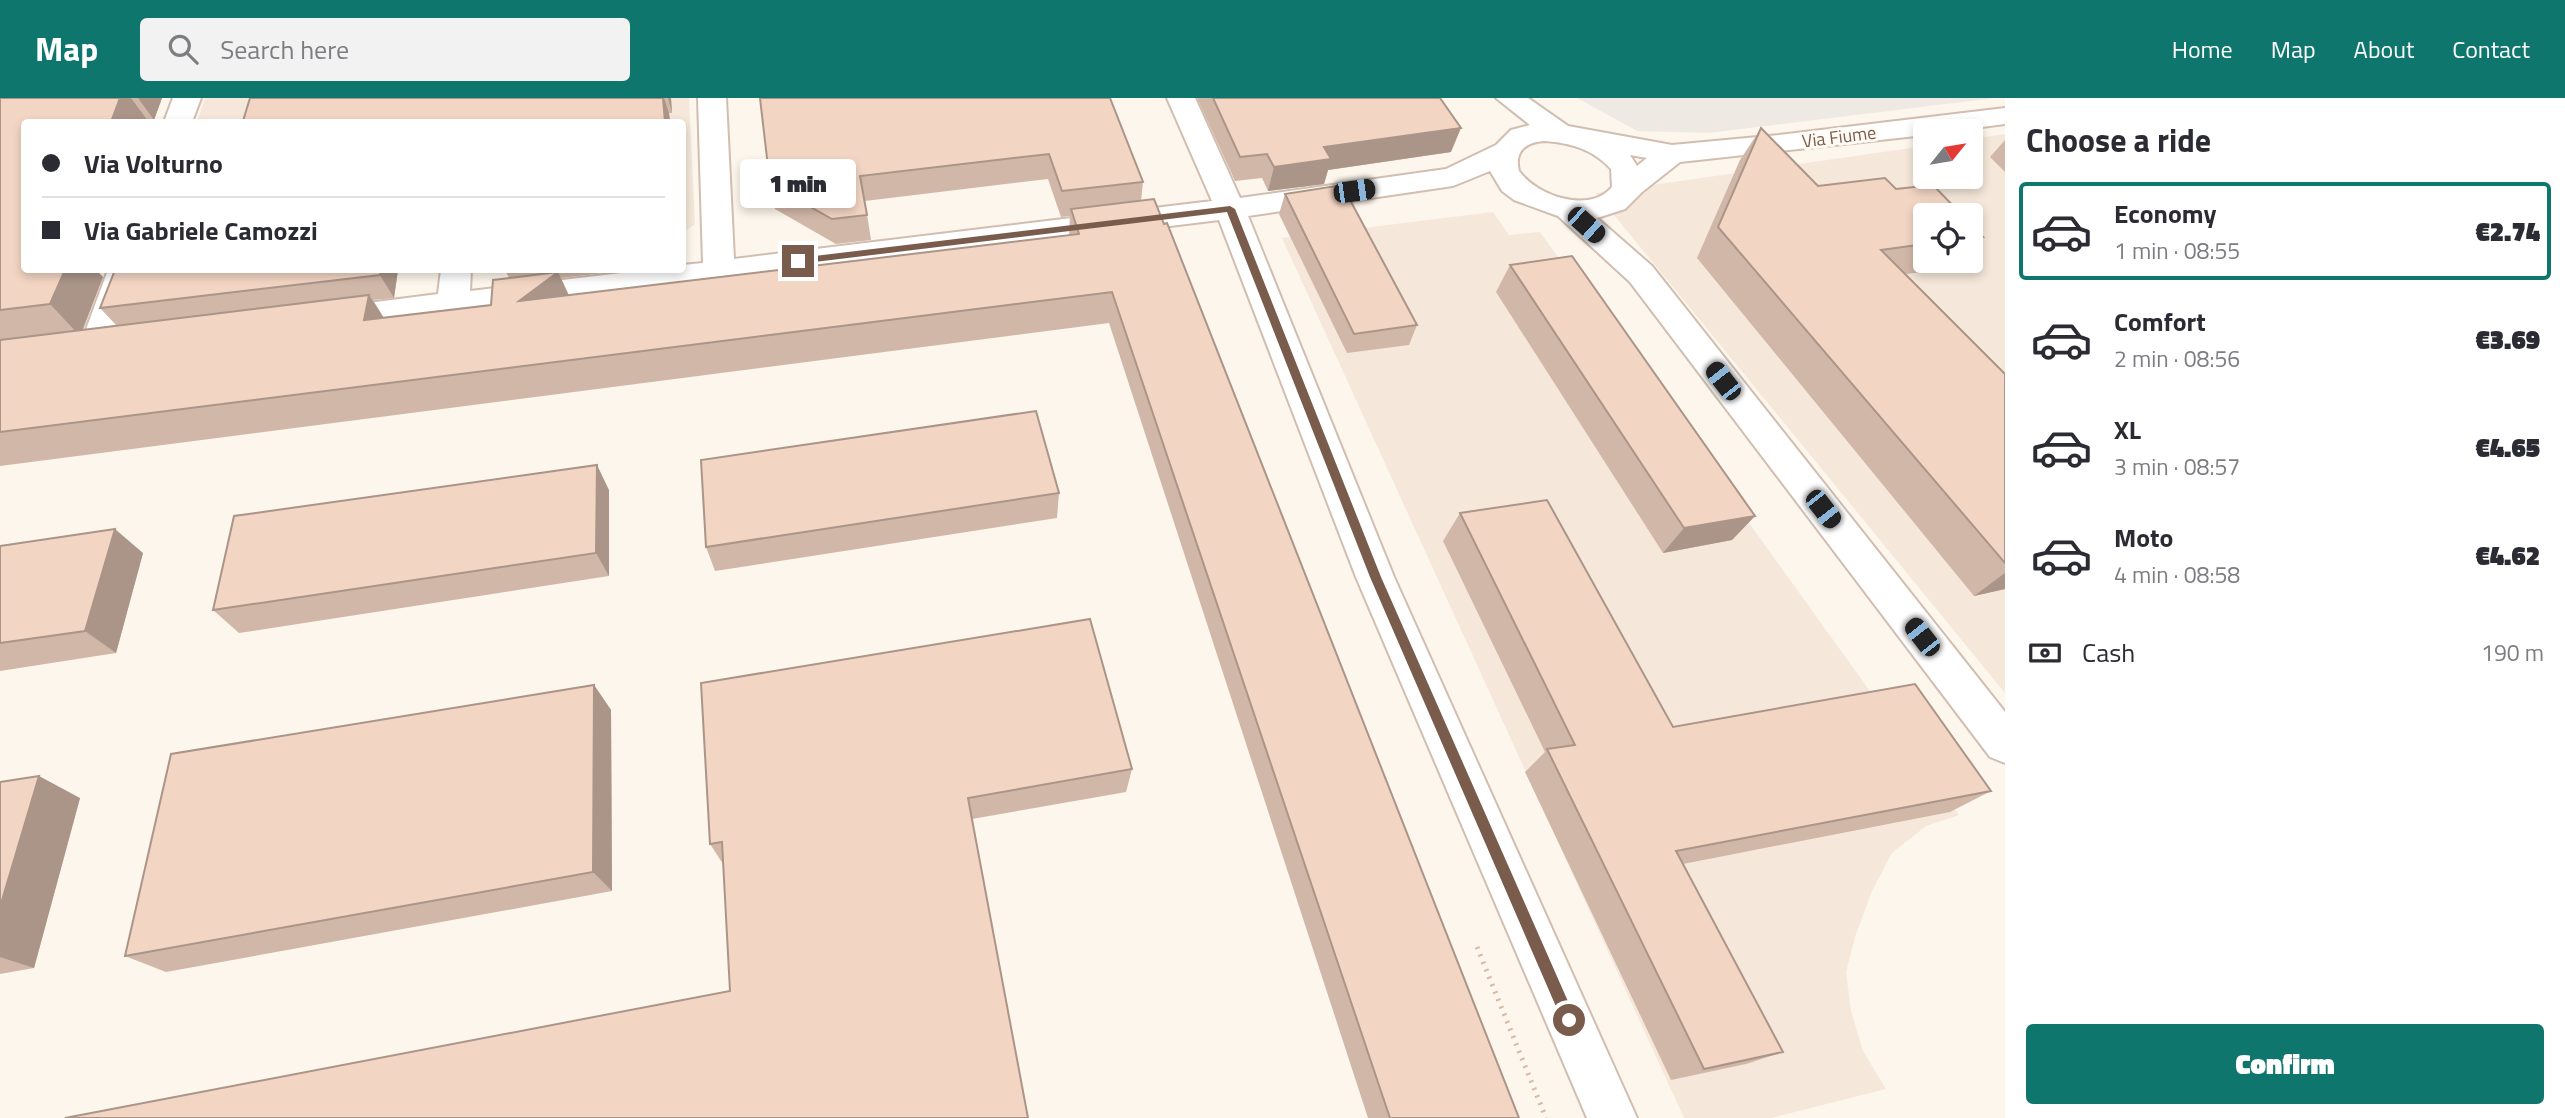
<!DOCTYPE html>
<meta charset="utf-8">
<style>
body{margin:0;font-family:"Titillium Web",sans-serif;background:#f2f2f3;color:#2b2b33;height:100vh;display:flex;flex-direction:column;font-size:26px;white-space:nowrap}
*{box-sizing:border-box;margin:0}
p{font-size:23px;color:#7c7c81}
.icon{flex:none;width:38px;height:38px;fill:none;stroke:currentColor;stroke-width:2;stroke-linecap:round;stroke-linejoin:round}
.map{position:relative;flex:1;overflow:hidden}
.side{display:flex;flex-direction:column;background:#fff;width:560px}
.side>*{flex:none}
.hud{position:absolute;left:21px;top:21px;width:665px;height:154px;border-radius:7px;box-shadow:0 4px 10px #0003;display:grid;align-content:center;height:154px;padding:0 21px;background:#fff}
.needle{width:46px;rotate:60deg}
.buttons{position:absolute;left:1913px;top:21px;display:grid;gap:14px}
.buttons a{display:grid;place-items:center;width:70px;height:70px;border-radius:7px;background:#fff;box-shadow:0 4px 10px #0003;font-size:35px}
.end{position:absolute;width:32px;height:32px;margin:-16px;border:9px solid #7a5c4d;background:#fff;box-shadow:0 0 0 4px #fff}
.from{border-radius:50%}
.bubble{position:absolute;height:49px;border-radius:7px;background:#fff;box-shadow:0 4px 10px #0003;font-size:23px;font-weight:800;line-height:49px;text-align:center}
.car{position:absolute;width:21px;height:42px;margin:-21px -10px;border-radius:9px;box-shadow:0 0 5px 2px #0007;background:linear-gradient(#222 24%,#8ab4d8 0 40%,#222 0 76%,#8ab4d8 0 86%,#222 0)}
.hud b{display:flex;align-items:center;gap:24px;height:66px;font-size:26px}
.hud b+b{border-top:2px solid #e1e1e2}
.hud i{width:18px;height:18px;background:#2b2b33}
ul{padding:0;list-style:none}
li{display:flex;align-items:center;gap:21px;height:98px;margin:0 14px 10px;padding:0 7px;border:4px solid transparent;border-radius:7px}
li div{flex:1}
li b{display:block;font-size:26px}
li em{font-style:normal;font-weight:800}
li.selected{border-color:#0f766e}
li>.icon{width:63px;height:63px;stroke-width:1.5}
h2{padding:0 21px;font-size:32px;line-height:84px}
.pay{display:flex;align-items:center;gap:18px;height:77px;padding:0 21px;font-size:26px}
.pay p{margin-inline-start:auto}
.button{display:flex;gap:14px;margin-top:auto;padding:14px 21px}
.button a{flex:1;height:80px;border-radius:7px;background:#0f766e;color:#fff;font-size:28px;font-weight:800;line-height:80px;text-align:center}
header{display:flex;align-items:center;gap:42px;box-sizing:border-box;height:98px;padding:0 35px;background:#0f766e;color:#fff}
header strong{font-size:33px}
nav{display:flex;gap:38px;margin-inline-start:auto;font-size:24px}
.search{width:490px;height:63px;background:#f2f2f3;display:flex;align-items:center;gap:18px;box-sizing:border-box;padding:0 24px;border-radius:7px;color:#7c7c81;font-size:26px}
main{display:flex;flex:1;min-height:0}
.map>svg:first-child{display:block}
.residential{fill:#f5e8da;fill-rule:evenodd}
.industrial{fill:#efe9e4}
.lines{fill:none;stroke-linecap:round;stroke-linejoin:round}
.minor-casing{stroke:#d1beb0;stroke-width:4}
.path{stroke:#d9b8a5;stroke-width:5;stroke-dasharray:2 6;stroke-linecap:butt}
.minor{fill:#fff;fill-rule:evenodd}
.wall{fill:#d1b7a8}
.shaded-wall{fill:#aa9588}
.building{fill:#f3d5c3;stroke:#aa9588;stroke-width:2}
.route{fill:#7a5c4d}
.labels{text-anchor:middle;stroke-width:6;stroke-linejoin:round;paint-order:stroke}
.far-street-label{font-size:18px;fill:#7a5c4d;stroke:#fffaf3}
</style>
<header>
<strong>Map</strong>
<div class="search"><svg class="icon" aria-label="search" viewBox="0 0 24 24"><circle cx="10" cy="10" r="6"/><path d="M15 15l6 6"/></svg>Search here</div>
<nav><a>Home</a><a>Map</a><a>About</a><a>Contact</a></nav>
</header>
<main>
<div class="map">
<svg width="2005" height="1020" viewBox="0 0 2005 1020">
<rect width="100%" height="100%" fill="#fdf6ec"/>
<g class="residential">
<path d="M 205,0 L 689,0 L 695,126 L 683,135 L 682,24 L 197,24 Z"/>
<path d="M 2005,36 L 2005,595 L 1596,95 L 1925,48 L 1925,79 L 1970,79 L 1971,41 ZM 1925,117 L 1970,117 L 1970,163 L 1925,163 Z"/>
<path d="M 1493,114 L 1509,137 L 1540,134 L 1959,717 L 1926,728 L 1892,755 L 1872,793 L 1856,836 L 1846,874 L 1851,913 L 1863,953 L 1886,991 L 1771,1020 L 1684,1020 L 1282,140 Z"/>
</g>
<path class="industrial" d="M 1577,0 L 1995,0 L 1709,35 L 1637,33 Z"/>
<g class="lines">
<g class="minor-casing">
<g id="minor">
<path d="M 173,0 L 201,0 L 192,24 L 164,24 Z"/>
<path d="M 698,0 L 726,0 L 734,161 L 1212,103 L 1167,0 L 1195,0 L 1240,100 L 1446,71 L 1496,47 L 1511,32 L 1530,27 L 1496,0 L 1528,0 L 1568,28 L 1672,47 L 1779,37 L 2005,10 L 2005,26 L 1951,33 L 1925,33 L 1925,37 L 1680,64 L 1642,94 L 1625,111 L 1597,120 L 1652,168 L 2005,614 L 2005,665 L 1990,659 L 1630,184 L 1558,118 L 1514,102 L 1502,93 L 1490,73 L 1453,88 L 1248,118 L 1394,479 L 1637,1020 L 1587,1020 L 1356,479 L 1219,122 L 329,232 L 318,229 L 313,221 L 318,213 L 329,210 L 438,196 L 441,172 L 471,172 L 470,193 L 646,172 L 682,172 L 682,167 L 703,165 ZM 1545,43 C 1570,45 1593,51 1611,71 L 1612,89 C 1590,116 1537,98 1519,73 C 1514,53 1526,44 1545,43 ZM 1630,57 L 1647,60 L 1637,68 Z"/>
<path d="M 108,172 L 140,172 L 111,250 L 107,258 L 95,262 L 83,258 L 79,250 Z"/>
</g>
</g>
<path class="path" d="M 1477,849 L 1546,1020"/>
<use href="#minor" class="minor"/>
</g>
<g class="wall">
<path d="M 0,0 L 162,0 L 154,22 L 148,23 L 147,24 L 24,24 L 97,173 L 103,179 L 83,232 L 116,227 L 100,210 L 115,172 L 398,172 L 394,200 L 373,202 L 384,220 L 491,207 L 509,180 L 505,172 L 615,172 L 612,174 L 561,180 L 569,197 L 1069,137 L 1070,118 L 1061,119 L 1048,81 L 865,103 L 871,142 L 836,146 L 775,111 L 770,86 L 1110,0 L 1143,84 L 1141,103 L 1519,1020 L 1368,1020 L 1109,225 L 0,368 Z"/>
<path d="M 250,0 L 671,0 L 672,15 L 669,15 L 670,24 L 227,24 L 243,23 Z"/>
<path d="M 1197,0 L 1440,0 L 1451,54 L 1328,72 L 1324,86 L 1268,93 L 1262,80 L 1235,83 Z"/>
<path d="M 1761,30 L 1818,88 L 1896,91 L 1925,117 L 1925,163 L 1961,163 L 1955,170 L 1906,176 L 2005,276 L 2005,491 L 1974,498 L 1697,160 L 1740,62 Z"/>
<path d="M 2005,42 L 2005,74 L 1990,59 Z"/>
<path d="M 1285,96 L 1417,227 L 1409,247 L 1347,255 L 1279,116 Z"/>
<path d="M 1970,126 L 1983,139 L 1970,153 Z"/>
<path d="M 1510,167 L 1755,418 L 1732,442 L 1663,455 L 1496,194 Z"/>
<path d="M 609,392 L 609,478 L 239,535 L 213,512 Z"/>
<path d="M 1059,395 L 1057,420 L 715,473 L 706,449 Z"/>
<path d="M 1460,415 L 1673,629 L 1991,693 L 1950,714 L 1683,766 L 1783,954 L 1746,966 L 1671,982 L 1525,674 L 1545,654 L 1443,443 Z"/>
<path d="M 0,448 L 143,455 L 116,555 L 0,573 Z"/>
<path d="M 594,587 L 611,612 L 612,793 L 166,874 L 125,858 Z"/>
<path d="M 1132,671 L 1126,694 L 972,721 L 730,893 L 723,766 L 710,746 Z"/>
<path d="M 0,684 L 80,700 L 34,870 L 0,876 Z"/>
</g>
<g class="shaded-wall">
<path d="M 120,0 L 131,0 L 148,23 L 147,24 L 111,24 Z"/>
<path d="M 138,0 L 162,0 L 154,22 Z"/>
<path d="M 663,0 L 664,0 L 669,15 L 670,24 L 665,24 Z"/>
<path d="M 668,0 L 671,0 L 672,15 Z"/>
<path d="M 1461,30 L 1451,54 L 1328,72 L 1324,86 L 1268,93 L 1274,69 L 1324,49 Z"/>
<path d="M 65,172 L 98,172 L 97,173 L 103,179 L 80,238 L 50,206 Z"/>
<path d="M 381,172 L 398,172 L 394,200 L 380,177 Z"/>
<path d="M 558,174 L 572,205 L 519,203 Z"/>
<path d="M 369,197 L 389,228 L 364,222 Z"/>
<path d="M 597,367 L 609,392 L 609,478 L 596,455 Z"/>
<path d="M 1755,418 L 1732,442 L 1663,455 L 1684,430 Z"/>
<path d="M 115,431 L 143,455 L 116,555 L 85,533 Z"/>
<path d="M 2005,475 L 2005,491 L 1974,498 Z"/>
<path d="M 594,587 L 611,612 L 612,793 L 593,774 Z"/>
<path d="M 39,678 L 80,700 L 34,870 L 0,859 L 0,809 Z"/>
</g>
<g class="building">
<path d="M 0,0 L 120,0 L 111,24 L 24,24 L 24,172 L 65,172 L 50,206 L 0,212 Z"/>
<path d="M 250,0 L 663,0 L 665,24 L 227,24 L 243,23 Z"/>
<path d="M 760,0 L 1110,0 L 1143,84 L 1062,93 L 1049,56 L 860,78 L 867,117 L 832,121 L 770,86 Z"/>
<path d="M 1213,0 L 1440,0 L 1461,30 L 1324,49 L 1331,61 L 1274,69 L 1267,56 L 1240,59 Z"/>
<path d="M 1761,30 L 1818,88 L 1885,80 L 1896,91 L 1933,87 L 1962,117 L 1925,117 L 1925,146 L 1881,152 L 2005,276 L 2005,465 L 1718,129 Z"/>
<path d="M 1342,87 L 1417,227 L 1354,236 L 1285,96 Z"/>
<path d="M 1154,101 L 1164,126 L 1167,125 L 1519,1020 L 1390,1020 L 1112,194 L 0,334 L 0,242 L 369,197 L 364,222 L 491,207 L 493,182 L 558,174 L 519,203 L 1079,136 L 1071,111 Z"/>
<path d="M 1970,126 L 1983,139 L 1970,141 Z"/>
<path d="M 1572,158 L 1755,418 L 1684,430 L 1510,167 Z"/>
<path d="M 115,172 L 381,172 L 380,177 L 100,210 Z"/>
<path d="M 1036,313 L 1059,395 L 706,449 L 701,362 Z"/>
<path d="M 597,367 L 596,455 L 213,512 L 234,418 Z"/>
<path d="M 1547,402 L 1673,629 L 1915,586 L 1991,693 L 1676,753 L 1783,954 L 1704,971 L 1547,651 L 1575,647 L 1460,415 Z"/>
<path d="M 115,431 L 85,533 L 0,545 L 0,448 Z"/>
<path d="M 1090,521 L 1132,671 L 968,700 L 1028,1020 L 65,1020 L 730,893 L 722,744 L 710,746 L 701,585 Z"/>
<path d="M 594,587 L 593,774 L 125,858 L 171,656 Z"/>
<path d="M 39,678 L 0,809 L 0,684 Z"/>
</g>
<path class="route" d="M 1230,108 L 1235,111 L 1381,479 L 1574,917 L 1574,927 L 1564,927 L 1370,479 L 1227,114 L 798,166 L 793,163 L 798,160 Z"/>
<g class="labels">
<g class="far-street-label">
<text transform="translate(1839 39) rotate(-7)" y="6">Via Fiume</text>
</g>
</g>
</svg>
<div class="buttons">
<a><svg class="needle" viewBox="-14 -14 28 28"><path d="M0-13l5 13h-10z" fill="#e53935"/><path d="M0 13l5-13h-10z" fill="#7c7c81"/></svg></a>
<a><svg class="icon" aria-label="locate" viewBox="0 0 24 24"><circle cx="12" cy="12" r="6"/><path d="M12 2v4M12 18v4M2 12h4M18 12h4"/></svg></a>
</div>
<i class="end from" style="left:1569px;top:922px"></i>
<i class="end" style="left:798px;top:163px"></i>
<div class="bubble" style="left:740px;top:61px;width:116px">1 min</div>
<i class="car" style="left:1354px;top:93px;rotate:82deg"></i>
<i class="car" style="left:1586px;top:127px;rotate:132deg"></i>
<i class="car" style="left:1723px;top:283px;rotate:322deg"></i>
<i class="car" style="left:1823px;top:411px;rotate:142deg"></i>
<i class="car" style="left:1922px;top:539px;rotate:322deg"></i>
<div class="hud">
<b><i class="from"></i>Via Volturno</b>
<b><i></i>Via Gabriele Camozzi</b>
</div>
</div>
<section class="side">
<h2>Choose a ride</h2>
<ul>
<li class="selected"><svg class="icon" aria-label="car" viewBox="0 0 24 24"><path d="M5 17H2v-5l4-1 3-4h7l3 4 3 1v5h-3M9 17h6M6 11h13"/><circle cx="7" cy="17" r="2"/><circle cx="17" cy="17" r="2"/></svg><div><b>Economy</b><p>1 min · 08:55</p></div><em>€2.74</em></li>
<li><svg class="icon" aria-label="car" viewBox="0 0 24 24"><path d="M5 17H2v-5l4-1 3-4h7l3 4 3 1v5h-3M9 17h6M6 11h13"/><circle cx="7" cy="17" r="2"/><circle cx="17" cy="17" r="2"/></svg><div><b>Comfort</b><p>2 min · 08:56</p></div><em>€3.69</em></li>
<li><svg class="icon" aria-label="car" viewBox="0 0 24 24"><path d="M5 17H2v-5l4-1 3-4h7l3 4 3 1v5h-3M9 17h6M6 11h13"/><circle cx="7" cy="17" r="2"/><circle cx="17" cy="17" r="2"/></svg><div><b>XL</b><p>3 min · 08:57</p></div><em>€4.65</em></li>
<li><svg class="icon" aria-label="car" viewBox="0 0 24 24"><path d="M5 17H2v-5l4-1 3-4h7l3 4 3 1v5h-3M9 17h6M6 11h13"/><circle cx="7" cy="17" r="2"/><circle cx="17" cy="17" r="2"/></svg><div><b>Moto</b><p>4 min · 08:58</p></div><em>€4.62</em></li>
</ul>
<div class="pay"><svg class="icon" aria-label="cash" viewBox="0 0 24 24"><path d="M3 7h18v10H3z"/><circle cx="12" cy="12" r="2"/></svg>Cash<p>190 m</p></div>
<div class="button"><a>Confirm</a></div>
</section>
</main>
